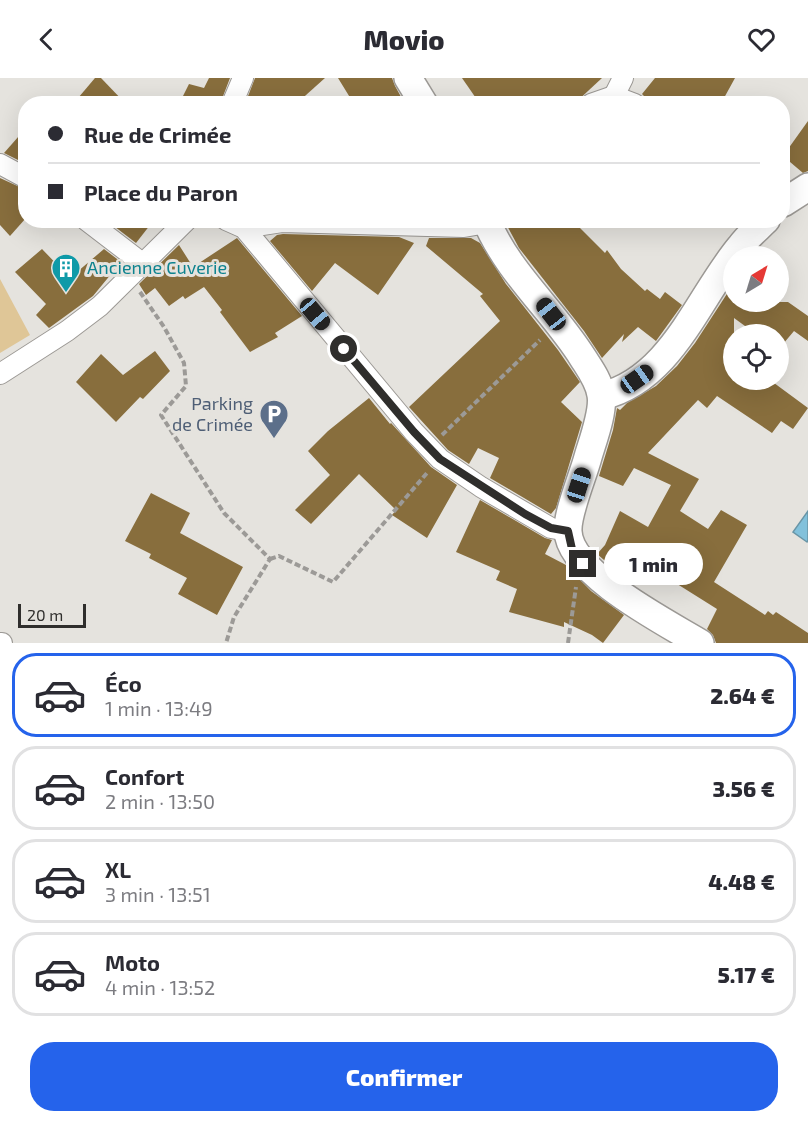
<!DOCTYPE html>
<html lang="fr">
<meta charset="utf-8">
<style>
body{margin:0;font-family:"Exo 2",sans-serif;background:#f7f7f7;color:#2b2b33;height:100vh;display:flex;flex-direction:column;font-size:22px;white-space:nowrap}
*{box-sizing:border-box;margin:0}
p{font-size:20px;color:#7c7c81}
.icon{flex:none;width:33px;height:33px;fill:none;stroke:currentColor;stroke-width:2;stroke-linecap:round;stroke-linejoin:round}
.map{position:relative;height:565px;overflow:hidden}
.sheet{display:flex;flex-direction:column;background:#fff;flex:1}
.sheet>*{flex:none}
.guide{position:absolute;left:18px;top:18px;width:772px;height:132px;border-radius:24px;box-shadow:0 6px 24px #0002;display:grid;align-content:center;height:132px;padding:0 30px;background:#fff}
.needle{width:39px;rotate:38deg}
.tools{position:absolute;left:723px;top:168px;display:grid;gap:12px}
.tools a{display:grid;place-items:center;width:66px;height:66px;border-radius:50%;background:#fff;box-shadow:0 6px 24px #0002;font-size:30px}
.scale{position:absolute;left:18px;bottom:15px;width:68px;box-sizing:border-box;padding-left:6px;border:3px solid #2f2e2c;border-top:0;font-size:16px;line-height:21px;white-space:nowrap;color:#2f2e2c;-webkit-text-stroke:4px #e5e3de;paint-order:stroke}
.end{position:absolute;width:27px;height:27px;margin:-14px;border:8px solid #2f2e2c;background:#fff;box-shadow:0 0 0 3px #fff}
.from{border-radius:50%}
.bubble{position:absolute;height:42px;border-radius:21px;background:#fff;box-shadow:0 6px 24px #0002;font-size:20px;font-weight:800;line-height:42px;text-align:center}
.car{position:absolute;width:18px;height:36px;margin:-18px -9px;border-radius:8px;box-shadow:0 0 4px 2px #0007;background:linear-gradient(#222 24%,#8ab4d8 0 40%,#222 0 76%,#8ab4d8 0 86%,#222 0)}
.guide b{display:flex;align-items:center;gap:21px;height:57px;font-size:22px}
.guide b+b{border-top:2px solid #e1e1e2}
.guide i{width:15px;height:15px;background:#2b2b33}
ul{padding:10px 0 0;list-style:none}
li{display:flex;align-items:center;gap:18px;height:84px;margin:0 12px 9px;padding:0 18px;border:3px solid #e1e1e2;border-radius:24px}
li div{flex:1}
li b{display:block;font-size:22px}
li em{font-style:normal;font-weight:800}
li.on{border-color:#2563eb}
li>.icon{width:54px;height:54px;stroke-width:1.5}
.primary-button{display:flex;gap:12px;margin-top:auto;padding:12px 30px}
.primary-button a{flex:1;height:69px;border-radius:24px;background:#2563eb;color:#fff;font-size:24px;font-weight:800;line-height:69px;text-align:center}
header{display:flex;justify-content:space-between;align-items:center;height:78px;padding:0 30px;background:#fff;font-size:27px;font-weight:800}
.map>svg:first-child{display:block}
.green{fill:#dfc697}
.water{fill:#82c1db;stroke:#6995a6;stroke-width:1.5}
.building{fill:#886e3d}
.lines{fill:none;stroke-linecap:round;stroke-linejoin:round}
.street-casing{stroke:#9c9995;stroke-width:22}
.secondary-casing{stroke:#9c9995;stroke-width:30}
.path{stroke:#9c9a97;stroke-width:4;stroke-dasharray:6 3;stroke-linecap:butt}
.street{stroke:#fff;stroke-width:20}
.secondary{stroke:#fff;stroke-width:27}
.route{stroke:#2f2e2c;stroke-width:8}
.labels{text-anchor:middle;stroke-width:6;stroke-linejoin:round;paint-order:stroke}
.culture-label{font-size:18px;fill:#0d838f;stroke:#e5e3de;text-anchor:start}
.service-label{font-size:18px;fill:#4e5e75;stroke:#e5e3de;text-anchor:end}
</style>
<header><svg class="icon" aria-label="back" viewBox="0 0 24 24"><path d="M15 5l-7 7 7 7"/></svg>Movio<svg class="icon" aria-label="heart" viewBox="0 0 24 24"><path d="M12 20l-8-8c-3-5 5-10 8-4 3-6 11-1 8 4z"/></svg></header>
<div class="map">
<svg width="808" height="565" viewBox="0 0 808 565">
<rect width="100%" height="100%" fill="#e5e3de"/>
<path class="green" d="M 0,201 L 30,257 L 0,275 Z"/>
<path class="water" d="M 808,433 L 808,462 L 807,464 L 793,454 Z"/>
<g class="building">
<path d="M 95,0 L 101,0 L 126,26 L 73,26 Z"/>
<path d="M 209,0 L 230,0 L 220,26 L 179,26 L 189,6 L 204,10 Z"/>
<path d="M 255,0 L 325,0 L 296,26 L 245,26 Z"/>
<path d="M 338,0 L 392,0 L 395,8 L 405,26 L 354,26 Z"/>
<path d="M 462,0 L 602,0 L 574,26 L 480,26 Z"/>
<path d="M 655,0 L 735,0 L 724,20 L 721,19 L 717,26 L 652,26 L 642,16 Z"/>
<path d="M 808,43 L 808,93 L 803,95 L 783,78 Z"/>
<path d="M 26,50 L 26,86 L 4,75 Z"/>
<path d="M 0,100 L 26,112 L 26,140 L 10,158 L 0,147 Z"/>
<path d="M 106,142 L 154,142 L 136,165 Z"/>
<path d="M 504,142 L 572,142 L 605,175 L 607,172 L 621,191 L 645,213 L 647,211 L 660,221 L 665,214 L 682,227 L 656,263 L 638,249 L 622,264 L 624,256 L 602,280 L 584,253 L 519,170 Z"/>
<path d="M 283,156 L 399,159 L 414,165 L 378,217 L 335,185 L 312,213 L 270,163 L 277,157 Z"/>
<path d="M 237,160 L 302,238 L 275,255 L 278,259 L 250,274 L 220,234 L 222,232 L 204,209 L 185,221 L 183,218 L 169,228 L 155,210 L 146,217 L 139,206 L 179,167 L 193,189 Z"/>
<path d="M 429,160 L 471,160 L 480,165 L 506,206 L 558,272 L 580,304 L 561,324 L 582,344 L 556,430 L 551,436 L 490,400 L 499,380 L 478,370 L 469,386 L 448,372 L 409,329 L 500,243 L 480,218 L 483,216 L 426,168 Z"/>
<path d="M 42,171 L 70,200 L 104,171 L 121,184 L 93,218 L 49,250 L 36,237 L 46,226 L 15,194 Z"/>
<path d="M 734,205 L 734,224 L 788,224 L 808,238 L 808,263 L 794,253 L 778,272 L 778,256 L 756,256 L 734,240 L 734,302 L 770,302 L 808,330 L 793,351 L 781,343 L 772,355 L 717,318 L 707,330 L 698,322 L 648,375 L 699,401 L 680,433 L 708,451 L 721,432 L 747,447 L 714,504 L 765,537 L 768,533 L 773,537 L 776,534 L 808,555 L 808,565 L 716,565 L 713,557 L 707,551 L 717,531 L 674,504 L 647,485 L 631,505 L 597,476 L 605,467 L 620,433 L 648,449 L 671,407 L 634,390 L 623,408 L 599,398 L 613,352 L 617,330 L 620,332 L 627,325 L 656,308 L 677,288 L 695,265 Z"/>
<path d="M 155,273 L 170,293 L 143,321 L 140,319 L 116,344 L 76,304 L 101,276 L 123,297 Z"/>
<path d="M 369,320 L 390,346 L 391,345 L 431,389 L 457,407 L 427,460 L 392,437 L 396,432 L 359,396 L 311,446 L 295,432 L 330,397 L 308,373 L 328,353 Z"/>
<path d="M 151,415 L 190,435 L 180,455 L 243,489 L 217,537 L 178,516 L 187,500 L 149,480 L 151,476 L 125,463 Z"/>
<path d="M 480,422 L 545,460 L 552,462 L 545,476 L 566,487 L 591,513 L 624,537 L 603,565 L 592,557 L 564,544 L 564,549 L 509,534 L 517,511 L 496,502 L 500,493 L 456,474 Z"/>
</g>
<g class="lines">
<g class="street-casing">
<g id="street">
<path d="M 614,18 L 623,0"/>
<path d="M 232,26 L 243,0"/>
<path d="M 591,26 L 614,18 L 635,26"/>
<path d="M 0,86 L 26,100"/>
<path d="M 86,142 L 142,185"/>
<path d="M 226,142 L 244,150 L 414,354 L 440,381 L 481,409 L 551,450 L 568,453"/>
<path d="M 244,150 L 282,144 L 464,149 L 487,145"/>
<path d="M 0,296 L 67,253 L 100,228 L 187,142"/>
<path d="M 0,565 L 2,565"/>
</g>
</g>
<g class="secondary-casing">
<g id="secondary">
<path d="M 408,0 L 424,26"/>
<path d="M 783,125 L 808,109"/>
<path d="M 486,142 C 508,195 553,232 583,280 C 590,291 599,303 601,317 C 604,333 593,362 588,379 C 583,398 567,435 568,453 C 569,495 667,545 700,565"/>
<path d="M 602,318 C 672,301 698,219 740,169 C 747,159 757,151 766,142"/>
</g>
</g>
<g class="path">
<path d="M 140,214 L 164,249 L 184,285 L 186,308 L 161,337 L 224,435 L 270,481 L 234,539 L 226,565"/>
<path d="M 442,357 L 540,262"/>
<path d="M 270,481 L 279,478 L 333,504 L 427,395"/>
<path d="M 568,565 L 576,509"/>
</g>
<use href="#street" class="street"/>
<use href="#secondary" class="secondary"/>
</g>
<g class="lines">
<path class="route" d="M 344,271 L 414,354 L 440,381 L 525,436 L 551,450 L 568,453 L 572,471 L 583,486"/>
</g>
<defs>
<g id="building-pin" transform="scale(1.5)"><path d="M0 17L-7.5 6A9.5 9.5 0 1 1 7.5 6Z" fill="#0f9aa8" stroke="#e5e3de"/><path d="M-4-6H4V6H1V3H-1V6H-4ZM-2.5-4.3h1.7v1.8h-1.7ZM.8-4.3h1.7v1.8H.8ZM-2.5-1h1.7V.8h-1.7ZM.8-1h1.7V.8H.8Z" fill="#fff"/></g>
<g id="parking-pin" transform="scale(1.5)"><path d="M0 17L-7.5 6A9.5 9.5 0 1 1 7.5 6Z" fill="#5c6f8a" stroke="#e5e3de"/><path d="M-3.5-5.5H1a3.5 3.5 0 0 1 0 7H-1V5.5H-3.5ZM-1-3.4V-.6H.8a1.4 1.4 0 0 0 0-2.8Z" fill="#fff"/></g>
</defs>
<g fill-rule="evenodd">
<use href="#building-pin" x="66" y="190"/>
<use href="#parking-pin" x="274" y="336"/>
</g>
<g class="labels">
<g class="culture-label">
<text x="87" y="196">Ancienne Cuverie</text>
</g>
<g class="service-label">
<text x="253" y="332">Parking<tspan x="253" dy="21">de Crimée</tspan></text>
</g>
</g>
</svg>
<div class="tools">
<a><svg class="needle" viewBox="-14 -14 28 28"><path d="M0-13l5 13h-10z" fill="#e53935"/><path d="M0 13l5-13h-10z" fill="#7c7c81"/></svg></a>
<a><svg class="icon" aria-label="locate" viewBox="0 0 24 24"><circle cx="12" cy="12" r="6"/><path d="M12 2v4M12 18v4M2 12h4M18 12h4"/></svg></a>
</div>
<div class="scale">20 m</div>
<i class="end from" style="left:344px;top:271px"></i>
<i class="end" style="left:583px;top:486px"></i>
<div class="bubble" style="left:604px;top:465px;width:99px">1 min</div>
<i class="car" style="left:315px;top:236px;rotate:140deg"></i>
<i class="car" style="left:551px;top:236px;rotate:322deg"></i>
<i class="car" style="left:637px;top:301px;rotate:55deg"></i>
<i class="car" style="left:579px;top:407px;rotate:18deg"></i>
<div class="guide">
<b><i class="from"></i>Rue de Crimée</b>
<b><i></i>Place du Paron</b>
</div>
</div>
<section class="sheet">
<ul>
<li class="on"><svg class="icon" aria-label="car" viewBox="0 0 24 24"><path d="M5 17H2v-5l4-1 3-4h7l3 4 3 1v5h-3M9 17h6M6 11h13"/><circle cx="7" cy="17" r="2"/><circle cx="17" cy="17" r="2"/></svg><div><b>Éco</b><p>1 min · 13:49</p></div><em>2.64 €</em></li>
<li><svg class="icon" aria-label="car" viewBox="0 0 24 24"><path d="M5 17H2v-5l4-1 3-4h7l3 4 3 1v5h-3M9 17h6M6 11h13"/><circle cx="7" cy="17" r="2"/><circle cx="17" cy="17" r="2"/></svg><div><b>Confort</b><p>2 min · 13:50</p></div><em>3.56 €</em></li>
<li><svg class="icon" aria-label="car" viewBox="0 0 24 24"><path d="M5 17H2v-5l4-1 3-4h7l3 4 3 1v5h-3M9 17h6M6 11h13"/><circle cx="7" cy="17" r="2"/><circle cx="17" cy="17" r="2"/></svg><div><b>XL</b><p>3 min · 13:51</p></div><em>4.48 €</em></li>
<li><svg class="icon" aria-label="car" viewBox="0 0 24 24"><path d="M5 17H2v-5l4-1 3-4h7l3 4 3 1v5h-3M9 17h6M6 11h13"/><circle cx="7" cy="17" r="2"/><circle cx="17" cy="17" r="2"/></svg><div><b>Moto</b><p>4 min · 13:52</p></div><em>5.17 €</em></li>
</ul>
<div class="primary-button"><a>Confirmer</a></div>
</section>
